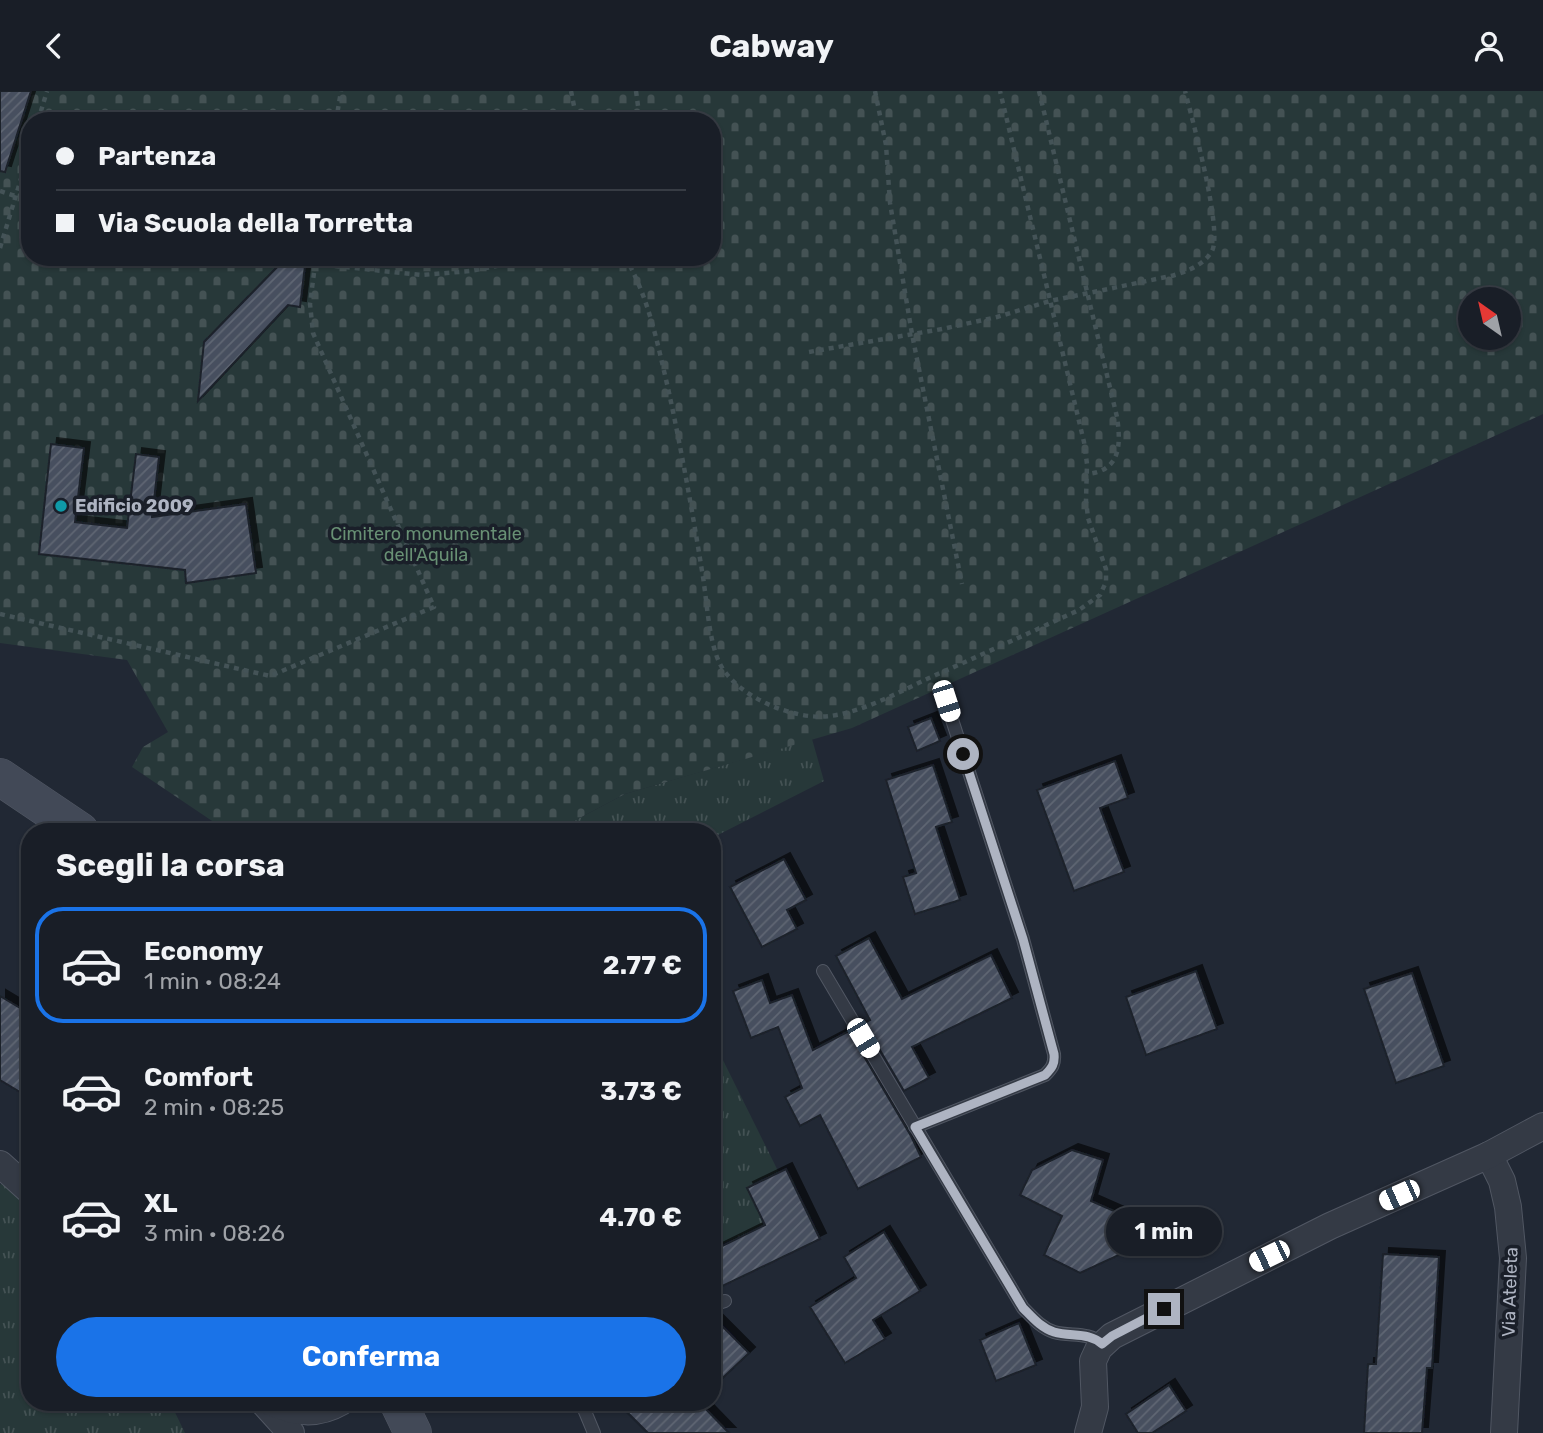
<!DOCTYPE html>
<html lang="it">
<meta charset="utf-8">
<style>
body{margin:0;font-family:Rubik,sans-serif;background:#262b33;color:#f1f3f6;height:100vh;display:flex;flex-direction:column;font-size:26px;white-space:nowrap}
*{box-sizing:border-box;margin:0}
p{font-size:23px;color:#9fa2a7}
.icon{flex:none;width:38px;height:38px;fill:none;stroke:currentColor;stroke-width:2;stroke-linecap:round;stroke-linejoin:round}
.map{position:relative;flex:1;overflow:hidden}
.details{position:absolute;left:21px;top:732px;width:700px;height:588px;display:flex;flex-direction:column;background:#191e27;border-radius:28px;box-shadow:0 2px 5px #0004,0 0 0 2px #373c44}
.details>*{flex:none}
.hud{position:absolute;left:21px;top:21px;width:700px;height:154px;border-radius:28px;box-shadow:0 2px 5px #0004,0 0 0 2px #373c44;display:grid;align-content:center;height:154px;padding:0 35px;background:#191e27}
.needle{width:46px;rotate:326deg}
.controls{position:absolute;left:1458px;top:196px;display:grid;gap:14px}
.controls a{display:grid;place-items:center;width:63px;height:63px;border-radius:50%;background:#191e27;box-shadow:0 2px 5px #0004,0 0 0 2px #373c44;font-size:35px}
.end{position:absolute;width:32px;height:32px;margin:-16px;border:9px solid #aeb4c2;background:#111;box-shadow:0 0 0 4px #111}
.from{border-radius:50%}
.bubble{position:absolute;height:49px;border-radius:24px;background:#191e27;box-shadow:0 2px 5px #0004,0 0 0 2px #373c44;font-size:23px;font-weight:700;line-height:49px;text-align:center}
.car{position:absolute;width:21px;height:42px;margin:-21px -10px;border-radius:9px;box-shadow:0 0 5px 2px #0007;background:linear-gradient(#fff 24%,#345 0 40%,#fff 0 76%,#345 0 86%,#fff 0)}
.hud b{display:flex;align-items:center;gap:24px;height:66px;font-size:26px}
.hud b+b{border-top:2px solid #373c44}
.hud i{width:18px;height:18px;background:#f1f3f6}
ul{padding:0;list-style:none}
li{display:flex;align-items:center;gap:21px;height:116px;margin:0 14px 10px;padding:0 21px;border:4px solid transparent;border-radius:28px}
li div{flex:1}
li b{display:block;font-size:26px}
li em{font-style:normal;font-weight:700}
li.selected{border-color:#1a73e8}
li>.icon{width:63px;height:63px;stroke-width:1.5}
h2{padding:0 35px;font-size:32px;line-height:84px}
.cta{display:flex;gap:14px;margin-top:auto;padding:14px 35px}
.cta a{flex:1;height:80px;border-radius:42px;background:#1a73e8;color:#fff;font-size:28px;font-weight:700;line-height:80px;text-align:center}
header{display:flex;justify-content:space-between;align-items:center;height:91px;padding:0 35px;background:#191e27;font-size:32px;font-weight:700}
.map>svg:first-child{display:block}
.grass{fill:url(#grass-tufts)}
.cemetery{fill:url(#cemetery-stones);fill-rule:evenodd}
.building{fill:url(#building-hatch);stroke:#1c212b;stroke-width:2;filter:url(#shadow)}
.lines{fill:none;stroke-linecap:round;stroke-linejoin:round}
.lane-casing{stroke:#515763;stroke-width:14}
.street-casing{stroke:#515763;stroke-width:28}
.secondary-casing{stroke:#515763;stroke-width:38}
.path{stroke:#445357;stroke-width:4.5;stroke-dasharray:5 5;stroke-linecap:butt}
.lane{stroke:#343a45;stroke-width:12}
.street{stroke:#343a45;stroke-width:26}
.secondary{stroke:#424957;stroke-width:37}
.route{stroke:#aeb4c2;stroke-width:9}
.culture-dot{fill:#0f9aa8;stroke:#1a1f29;stroke-width:2.5}
.labels{text-anchor:middle;stroke-width:7;stroke-linejoin:round;paint-order:stroke}
.poi-label{font-size:18px;font-weight:bold;fill:#aeb4c2;stroke:#1a1f29;text-anchor:start}
.park-label{font-size:18px;fill:#689074;stroke:#1a1f29}
.street-label{font-size:18px;fill:#aeb4c2;stroke:#1a1f29}
</style>
<header><svg class="icon" aria-label="back" viewBox="0 0 24 24"><path d="M15 5l-7 7 7 7"/></svg>Cabway<svg class="icon" aria-label="person" viewBox="0 0 24 24"><circle cx="12" cy="8" r="4"/><path d="M4 21q1-7 8-7t8 7"/></svg></header>
<div class="map">
<svg width="1543" height="1342" viewBox="0 0 1543 1342">
<defs>
<pattern id="grass-tufts" width="24" height="20" patternUnits="userSpaceOnUse" patternTransform="scale(1.75)"><rect width="24" height="20" fill="#273839"/><path d="M3 7l-1-3M5 7V3M7 7l1-3M15 17l-1-3M17 17v-4M19 17l1-3" fill="none" stroke="#445254"/></pattern>
<pattern id="cemetery-stones" width="16" height="16" patternUnits="userSpaceOnUse" patternTransform="scale(1.75)"><rect width="16" height="16" fill="#273839"/><path d="M2 7V4a2 2 0 0 1 4 0v3zM10 15v-3a2 2 0 0 1 4 0v3z" fill="#445254"/></pattern>
<pattern id="building-hatch" width="6" height="6" patternUnits="userSpaceOnUse" patternTransform="scale(1.75)"><rect width="6" height="6" fill="#474f5e"/><path d="M-1 1l2-2M0 6l6-6M5 7l2-2" fill="none" stroke="#5f6673"/></pattern>
<filter id="shadow"><feDropShadow dx="6" dy="-6" stdDeviation="0" flood-color="#0009"/></filter>
</defs>
<rect width="100%" height="100%" fill="#212834"/>
<g class="grass">
<path d="M 812,648 L 824,690 L 712,747 L 712,740 L 555,740 L 625,703 Z"/>
<path d="M 712,947 L 779,1082 L 765,1134 L 712,1160 Z"/>
<path d="M 2,1092 L 30,1117 L 30,1311 L 170,1311 L 185,1342 L 0,1342 L 0,1094 Z"/>
</g>
<path class="cemetery" d="M 0,0 L 1543,0 L 1543,323 L 852,637 L 625,703 L 555,740 L 227,740 L 132,676 L 143,656 L 168,641 L 127,569 L 0,552 ZM 30,30 L 712,30 L 712,166 L 30,166 ZM 1470,208 L 1508,208 L 1508,247 L 1470,247 Z"/>
<g class="building">
<path d="M 0,0 L 31,0 L 5,81 L 0,80 Z"/>
<path d="M 287,166 L 306,166 L 300,216 L 288,214 L 198,310 L 204,251 Z"/>
<path d="M 51,353 L 84,357 L 75,431 L 127,437 L 136,363 L 159,366 L 152,426 L 246,413 L 256,482 L 186,492 L 185,479 L 39,463 Z"/>
<path d="M 931,627 L 940,650 L 917,660 L 908,636 Z"/>
<path d="M 1115,670 L 1128,707 L 1100,717 L 1124,781 L 1074,800 L 1037,699 Z"/>
<path d="M 933,674 L 952,731 L 936,736 L 960,809 L 915,823 L 903,786 L 916,782 L 886,689 Z"/>
<path d="M 784,768 L 806,809 L 787,819 L 797,838 L 762,856 L 730,796 Z"/>
<path d="M 869,847 L 902,908 L 991,864 L 1012,907 L 912,956 L 929,987 L 904,1000 L 864,932 L 870,929 L 836,865 Z"/>
<path d="M 1196,880 L 1217,938 L 1146,964 L 1126,906 Z"/>
<path d="M 1412,882 L 1444,975 L 1396,992 L 1364,898 Z"/>
<path d="M 762,889 L 770,912 L 792,904 L 813,959 L 849,940 L 911,1045 L 921,1066 L 858,1098 L 820,1024 L 800,1035 L 785,1006 L 802,997 L 778,936 L 751,947 L 733,900 Z"/>
<path d="M 0,905 L 30,923 L 30,1007 L 0,989 Z"/>
<path d="M 1072,1059 L 1103,1069 L 1091,1110 L 1130,1127 L 1121,1163 L 1080,1182 L 1044,1164 L 1062,1125 L 1020,1104 L 1032,1079 Z"/>
<path d="M 786,1078 L 820,1148 L 712,1200 L 712,1160 L 765,1134 L 747,1097 Z"/>
<path d="M 884,1141 L 920,1200 L 873,1229 L 885,1248 L 845,1272 L 810,1216 L 856,1187 L 844,1166 Z"/>
<path d="M 1383,1163 L 1439,1166 L 1432,1277 L 1427,1277 L 1422,1342 L 1364,1342 L 1368,1273 L 1376,1273 Z"/>
<path d="M 712,1225 L 749,1262 L 712,1297 Z"/>
<path d="M 1019,1232 L 1036,1274 L 996,1290 L 980,1249 Z"/>
<path d="M 1169,1294 L 1186,1320 L 1152,1342 L 1138,1342 L 1126,1323 Z"/>
<path d="M 617,1311 L 699,1311 L 729,1342 L 648,1342 Z"/>
</g>
<g class="lines">
<g class="lane-casing">
<g id="lane">
<path d="M 823,880 L 1023,1217 C 1032,1226 1041,1237 1054,1241 C 1071,1246 1088,1240 1102,1253"/>
<path d="M 915,1036 L 1045,984 C 1052,977 1055,973 1054,963 L 1023,848 L 946,610"/>
<path d="M 712,1214 L 725,1210"/>
<path d="M 581,1311 L 594,1342"/>
</g>
</g>
<g class="street-casing">
<g id="street">
<path d="M 1489,1064 L 1502,1090 L 1508,1116 L 1513,1167 L 1504,1342"/>
<path d="M 0,1073 L 30,1100"/>
<path d="M 263,1311 L 291,1342"/>
<path d="M 270,1311 C 295,1322 317,1325 341,1311"/>
<path d="M 1088,1342 L 1095,1316 L 1093,1270 L 1099,1257 L 1112,1245 L 1330,1135 L 1489,1064 L 1543,1035"/>
</g>
</g>
<g class="secondary-casing">
<g id="secondary">
<path d="M 0,686 L 80,740"/>
<path d="M 398,1311 L 413,1342"/>
</g>
</g>
<g class="path">
<path d="M 571,0 L 577,30"/>
<path d="M 636,0 L 640,30"/>
<path d="M 875,0 L 886,54 L 890,112 L 912,243 L 962,493"/>
<path d="M 1039,0 L 1117,326 C 1121,353 1121,380 1087,383"/>
<path d="M 38,30 L 47,0"/>
<path d="M 336,30 L 341,0"/>
<path d="M 0,100 L 15,105"/>
<path d="M 0,157 L 30,58"/>
<path d="M 625,166 C 649,207 657,251 668,297 C 681,357 692,418 702,480 C 707,507 708,549 720,573 C 737,606 795,630 830,625 C 863,621 899,601 929,587 C 979,565 1029,542 1079,519 L 1100,504 L 1106,491 L 1106,478 L 1088,427 L 1086,409 L 1087,373 L 1084,351 L 1000,0"/>
<path d="M 315,173 L 422,184 L 470,180 L 544,166"/>
<path d="M 809,261 L 942,238 L 997,226 L 1050,210 L 1171,185 C 1186,181 1204,174 1212,160 C 1223,140 1192,27 1185,0"/>
<path d="M 0,523 L 270,585 L 434,516 L 313,242 L 310,213 L 316,166"/>
</g>
<use href="#lane" class="lane"/>
<use href="#street" class="street"/>
<use href="#secondary" class="secondary"/>
</g>
<g class="lines">
<path class="route" d="M 963,663 L 1023,848 L 1054,963 C 1055,973 1052,977 1045,984 L 915,1036 L 1023,1217 C 1032,1226 1041,1237 1054,1241 C 1071,1246 1089,1241 1102,1253 L 1112,1245 L 1164,1218"/>
</g>
<circle class="culture-dot" cx="61" cy="415" r="7"/>
<g class="labels">
<g class="poi-label">
<text x="75" y="421">Edificio 2009</text>
</g>
<g class="park-label">
<text x="426" y="449">Cimitero monumentale<tspan x="426" dy="21">dell'Aquila</tspan></text>
</g>
<g class="street-label">
<text transform="translate(1510 1201) rotate(-88)" y="6">Via Ateleta</text>
</g>
</g>
</svg>
<div class="controls">
<a><svg class="needle" viewBox="-14 -14 28 28"><path d="M0-13l5 13h-10z" fill="#e53935"/><path d="M0 13l5-13h-10z" fill="#9fa2a7"/></svg></a>
</div>
<i class="end from" style="left:963px;top:663px"></i>
<i class="end" style="left:1164px;top:1218px"></i>
<div class="bubble" style="left:1106px;top:1116px;width:116px">1 min</div>
<i class="car" style="left:946px;top:610px;rotate:162deg"></i>
<i class="car" style="left:863px;top:947px;rotate:149deg"></i>
<i class="car" style="left:1399px;top:1104px;rotate:246deg"></i>
<i class="car" style="left:1269px;top:1165px;rotate:244deg"></i>
<div class="hud">
<b><i class="from"></i>Partenza</b>
<b><i></i>Via Scuola della Torretta</b>
</div>
<section class="details">
<h2>Scegli la corsa</h2>
<ul>
<li class="selected"><svg class="icon" aria-label="car" viewBox="0 0 24 24"><path d="M5 17H2v-5l4-1 3-4h7l3 4 3 1v5h-3M9 17h6M6 11h13"/><circle cx="7" cy="17" r="2"/><circle cx="17" cy="17" r="2"/></svg><div><b>Economy</b><p>1 min · 08:24</p></div><em>2.77 €</em></li>
<li><svg class="icon" aria-label="car" viewBox="0 0 24 24"><path d="M5 17H2v-5l4-1 3-4h7l3 4 3 1v5h-3M9 17h6M6 11h13"/><circle cx="7" cy="17" r="2"/><circle cx="17" cy="17" r="2"/></svg><div><b>Comfort</b><p>2 min · 08:25</p></div><em>3.73 €</em></li>
<li><svg class="icon" aria-label="car" viewBox="0 0 24 24"><path d="M5 17H2v-5l4-1 3-4h7l3 4 3 1v5h-3M9 17h6M6 11h13"/><circle cx="7" cy="17" r="2"/><circle cx="17" cy="17" r="2"/></svg><div><b>XL</b><p>3 min · 08:26</p></div><em>4.70 €</em></li>
</ul>
<div class="cta"><a>Conferma</a></div>
</section>
</div>
